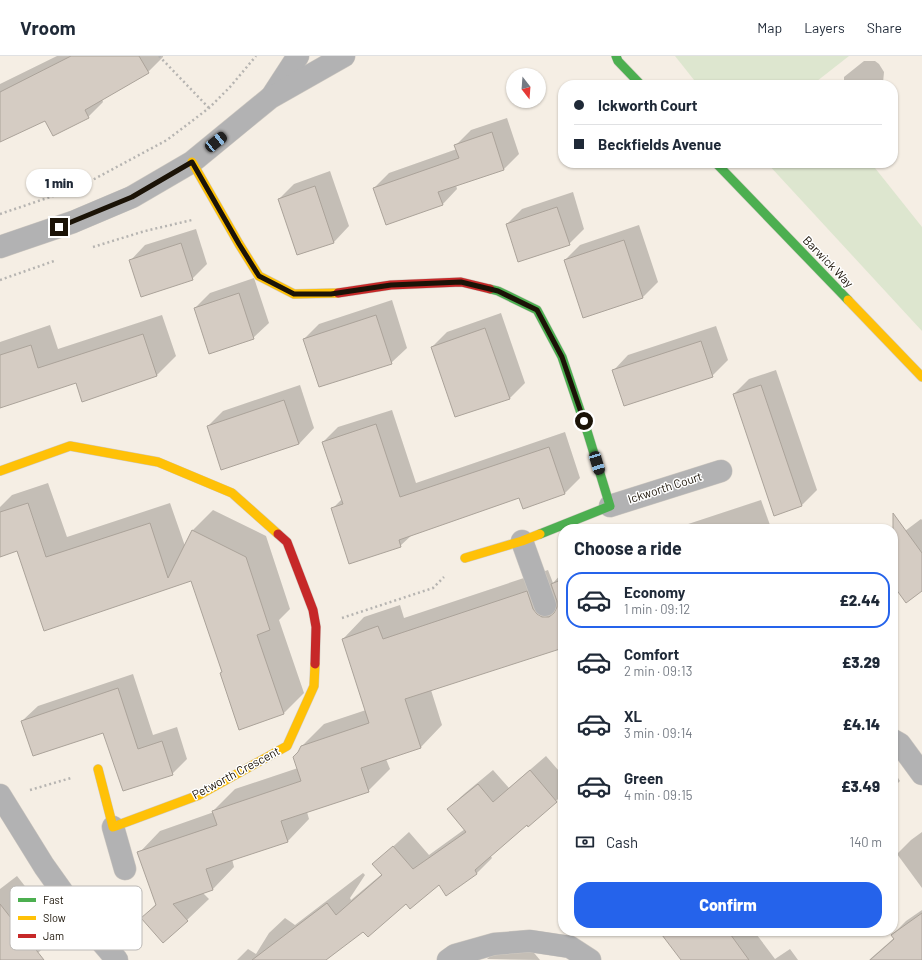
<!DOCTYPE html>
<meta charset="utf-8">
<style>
body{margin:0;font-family:Barlow,sans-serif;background:#f2f2f3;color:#1f2937;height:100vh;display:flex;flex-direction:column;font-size:15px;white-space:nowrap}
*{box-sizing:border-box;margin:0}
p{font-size:13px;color:#747a83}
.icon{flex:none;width:22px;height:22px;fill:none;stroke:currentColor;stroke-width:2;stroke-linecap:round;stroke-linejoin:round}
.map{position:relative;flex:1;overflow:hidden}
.details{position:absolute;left:558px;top:468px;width:340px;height:412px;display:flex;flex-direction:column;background:#fff;border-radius:16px;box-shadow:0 1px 3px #0004}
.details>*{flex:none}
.hud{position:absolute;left:558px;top:24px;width:340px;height:88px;border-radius:16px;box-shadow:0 1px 3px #0004;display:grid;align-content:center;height:88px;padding:0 16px;background:#fff}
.needle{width:26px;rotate:163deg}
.tools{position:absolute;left:506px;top:12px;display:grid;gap:8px}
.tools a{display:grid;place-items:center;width:40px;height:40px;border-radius:50%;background:#fff;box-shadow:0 1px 3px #0004;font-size:20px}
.end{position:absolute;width:18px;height:18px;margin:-9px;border:5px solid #1b1307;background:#fff;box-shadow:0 0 0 2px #fff}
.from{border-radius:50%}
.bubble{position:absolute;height:28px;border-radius:14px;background:#fff;box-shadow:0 1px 3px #0004;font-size:13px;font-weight:800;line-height:28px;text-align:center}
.car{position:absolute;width:12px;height:24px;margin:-12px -6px;border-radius:5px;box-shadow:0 0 3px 1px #0007;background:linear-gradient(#222 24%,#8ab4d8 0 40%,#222 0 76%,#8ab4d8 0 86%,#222 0)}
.hud b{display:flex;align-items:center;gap:14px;height:38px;font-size:15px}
.hud b+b{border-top:1px solid #e0e1e3}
.hud i{width:10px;height:10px;background:#1f2937}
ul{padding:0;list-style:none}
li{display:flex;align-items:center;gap:12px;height:56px;margin:0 8px 6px;padding:0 8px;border:2px solid transparent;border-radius:16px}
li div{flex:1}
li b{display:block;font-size:15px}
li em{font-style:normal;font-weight:800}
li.on{border-color:#2563eb}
li>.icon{width:36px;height:36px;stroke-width:1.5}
h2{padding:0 16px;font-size:18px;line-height:48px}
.pay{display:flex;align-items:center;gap:10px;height:44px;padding:0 16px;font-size:15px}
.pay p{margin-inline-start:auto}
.button{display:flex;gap:8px;margin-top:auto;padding:8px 16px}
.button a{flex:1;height:46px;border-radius:16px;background:#2563eb;color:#fff;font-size:16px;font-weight:800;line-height:46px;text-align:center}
header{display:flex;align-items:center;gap:24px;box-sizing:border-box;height:56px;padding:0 20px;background:#fff;border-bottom:1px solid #e0e1e3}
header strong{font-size:19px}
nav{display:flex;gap:22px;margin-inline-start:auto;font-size:14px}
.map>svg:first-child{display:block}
.green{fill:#dde6cf}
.shadow{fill:#0003}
.building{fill:#d5ccc3;stroke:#aba39a}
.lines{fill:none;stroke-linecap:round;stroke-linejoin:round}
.street-casing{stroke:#d0cac2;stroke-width:23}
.fast-casing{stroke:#d0cac2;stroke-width:10}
.slow-casing{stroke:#d0cac2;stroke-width:10}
.jam-casing{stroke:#d0cac2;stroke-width:10}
.path{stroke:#b6b4b1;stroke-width:2.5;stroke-dasharray:2 3;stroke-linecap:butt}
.street{stroke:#b2b2b3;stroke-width:22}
.fast{stroke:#4caf50;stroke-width:9}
.slow{stroke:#ffc107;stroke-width:9}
.jam{stroke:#c62828;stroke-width:9}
.route{stroke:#1b1307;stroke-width:5}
.labels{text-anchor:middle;stroke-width:3;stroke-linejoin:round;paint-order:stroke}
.street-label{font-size:12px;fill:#1b1307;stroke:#fff}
.key{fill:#fff;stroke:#bbb8b5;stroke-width:1}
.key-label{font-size:11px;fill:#1b1307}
</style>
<header>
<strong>Vroom</strong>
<nav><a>Map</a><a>Layers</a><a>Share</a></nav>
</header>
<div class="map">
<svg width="922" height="904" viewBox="0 0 922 904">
<rect width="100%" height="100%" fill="#f5eee4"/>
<g class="green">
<path d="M 675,0 L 849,0 L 812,29 L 698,29 Z"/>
<path d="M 767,107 L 871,107 L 922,171 L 922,275 Z"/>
</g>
<g class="shadow">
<path d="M 57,0 L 163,0 L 163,1 L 148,16 L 102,43 L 103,46 L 88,61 L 45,64 L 0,85 L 0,28 Z"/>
<path d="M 864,5 L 875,5 L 879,8 L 884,16 L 883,27 L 881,29 L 844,29 L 844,21 Z"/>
<path d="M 507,62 L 519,98 L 504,113 L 456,129 L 457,133 L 442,149 L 374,132 L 389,117 L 457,93 L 456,89 L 471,74 Z"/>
<path d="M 330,115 L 349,170 L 334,186 L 298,198 L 279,143 L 294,128 Z"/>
<path d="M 573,136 L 584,173 L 569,188 L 507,168 L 522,153 Z"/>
<path d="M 639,169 L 658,226 L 643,241 L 565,204 L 580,189 Z"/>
<path d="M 196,173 L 207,208 L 192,223 L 130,205 L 145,189 Z"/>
<path d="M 254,222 L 269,267 L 253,282 L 195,252 L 210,237 Z"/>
<path d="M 392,244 L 407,292 L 391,307 L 304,283 L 319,268 Z"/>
<path d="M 501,257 L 525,327 L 510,342 L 456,360 L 432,291 L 447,276 Z"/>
<path d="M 162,259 L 176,300 L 156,320 L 77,325 L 0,351 L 0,286 L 50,269 L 58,293 Z"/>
<path d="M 716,270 L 728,304 L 712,320 L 613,315 L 628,299 Z"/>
<path d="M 776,314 L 817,434 L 802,449 L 775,459 L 734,338 L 749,323 Z"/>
<path d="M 300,329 L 314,372 L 299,388 L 208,370 L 223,355 Z"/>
<path d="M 392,354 L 416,427 L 565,376 L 580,422 L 565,437 L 524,451 L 520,441 L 413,478 L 400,490 L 332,453 L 342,443 L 323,386 L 338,371 Z"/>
<path d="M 48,427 L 67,481 L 170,447 L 185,490 L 193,474 L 213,454 L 266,480 L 290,553 L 279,564 L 304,637 L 284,657 L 222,616 L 192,524 L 45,573 L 18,494 L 0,484 L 0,451 L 12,439 Z"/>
<path d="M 761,444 L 770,469 L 766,473 L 673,473 Z"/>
<path d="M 921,463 L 922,464 L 922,534 L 897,533 L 893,537 L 893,484 Z"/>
<path d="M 548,514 L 553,527 L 563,516 L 563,591 L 431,634 L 442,669 L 421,691 L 386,703 L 390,713 L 368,735 L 307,756 L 309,763 L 288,785 L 232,803 L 234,811 L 213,833 L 203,837 L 209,843 L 187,864 L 143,862 L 156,848 L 139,797 L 160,775 L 214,756 L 213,755 L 235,733 L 298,712 L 299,696 L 302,690 L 324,668 L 366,654 L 343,583 L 364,561 L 400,549 L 404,562 Z"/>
<path d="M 133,618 L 153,679 L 177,671 L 187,703 L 172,718 L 104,676 L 22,665 L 38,650 Z"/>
<path d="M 546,700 L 559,715 L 563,711 L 563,739 L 490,799 L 492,802 L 477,817 L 447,838 L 439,827 L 363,874 L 324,904 L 237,904 L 248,893 L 256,898 L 269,877 L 285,862 L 295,869 L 363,817 L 365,819 L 350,842 L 351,844 L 382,818 L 374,808 L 409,776 L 429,799 L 465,773 L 448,753 L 464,738 L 493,714 L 509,732 Z"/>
<path d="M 893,714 L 900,725 L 893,732 Z"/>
<path d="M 922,776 L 922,832 L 897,798 L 911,784 Z"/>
<path d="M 17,820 L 60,875 L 38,897 L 29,904 L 0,904 L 0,833 Z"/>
<path d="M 922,854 L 922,902 L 920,904 L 869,904 L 894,882 L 892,879 L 906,865 Z"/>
<path d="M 660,875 L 754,875 L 775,903 L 790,893 L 798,904 L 696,904 Z"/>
<path d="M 524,885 L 540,904 L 487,903 L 503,888 Z"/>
</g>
<g class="building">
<path d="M 71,0 L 139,0 L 149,17 L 85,54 L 89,62 L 53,80 L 45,65 L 0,86 L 0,36 Z"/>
<path d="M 492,76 L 504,114 L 438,136 L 443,149 L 386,169 L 373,132 L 459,102 L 454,89 Z"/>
<path d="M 315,130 L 334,187 L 297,199 L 278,143 Z"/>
<path d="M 557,151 L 570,189 L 518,206 L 506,168 Z"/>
<path d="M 624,184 L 643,242 L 583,262 L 564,204 Z"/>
<path d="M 181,187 L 193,224 L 141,241 L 129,204 Z"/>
<path d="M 239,237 L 254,283 L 209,298 L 194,252 Z"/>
<path d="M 376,259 L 392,308 L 319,331 L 303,283 Z"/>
<path d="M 485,272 L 510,343 L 455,361 L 431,291 Z"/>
<path d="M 143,278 L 157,320 L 82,346 L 76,327 L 0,352 L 0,299 L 31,289 L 38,312 Z"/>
<path d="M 701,285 L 713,321 L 624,350 L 612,314 Z"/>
<path d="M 761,329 L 802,450 L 774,460 L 733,338 Z"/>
<path d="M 284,344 L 299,388 L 221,414 L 207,370 Z"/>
<path d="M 376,368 L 400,441 L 549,391 L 565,438 L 523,453 L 519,442 L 399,484 L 401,491 L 349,508 L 331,452 L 343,448 L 322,386 Z"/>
<path d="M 28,447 L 46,501 L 150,467 L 168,522 L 192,474 L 246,501 L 270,574 L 257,579 L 284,658 L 239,674 L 220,617 L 222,616 L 191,525 L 44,575 L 17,495 L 0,501 L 0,456 Z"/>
<path d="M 893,457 L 922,497 L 922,535 L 906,547 L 893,529 Z"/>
<path d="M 563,523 L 563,592 L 405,643 L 421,692 L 361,712 L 369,736 L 281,765 L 288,786 L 206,813 L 213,834 L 173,848 L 188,865 L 163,887 L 141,862 L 156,849 L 137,796 L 217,769 L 212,755 L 301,725 L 293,701 L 298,696 L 301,690 L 369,667 L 342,583 L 378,570 L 383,583 L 527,535 L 533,553 L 537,558 L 542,561 L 549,561 L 554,557 L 557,551 L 557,545 L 551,528 Z"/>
<path d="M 118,632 L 138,693 L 162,685 L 173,719 L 123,735 L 103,677 L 33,700 L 21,665 Z"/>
<path d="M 530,714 L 557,746 L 528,771 L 527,769 L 475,814 L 477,818 L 446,840 L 439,829 L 410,853 L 406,848 L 368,881 L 363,876 L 326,904 L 252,904 L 327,847 L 336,859 L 382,819 L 372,808 L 393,790 L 413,813 L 466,776 L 447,753 L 478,728 L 493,746 Z"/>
<path d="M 0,848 L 44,904 L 0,904 Z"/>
<path d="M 922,857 L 922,904 L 870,904 L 894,883 L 891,879 Z"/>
<path d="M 659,875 L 728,875 L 749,904 L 681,904 Z"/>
</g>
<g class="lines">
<g class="street-casing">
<g id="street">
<path d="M 272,40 L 298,0"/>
<path d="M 0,191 L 73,166 L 132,141 L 192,106 L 270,42 L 344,0"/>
<path d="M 610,450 L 721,415"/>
<path d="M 522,485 L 545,549"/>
<path d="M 893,684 L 900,688 L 922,718"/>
<path d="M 0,739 L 44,810 L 81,862 L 117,904"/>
<path d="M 113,771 L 125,813"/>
<path d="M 448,904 L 455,899 L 494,888 L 530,885 L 570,891 L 590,904"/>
</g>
</g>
<g class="fast-casing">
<g id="fast">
<path d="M 616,0 L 618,5 L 641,29"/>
<path d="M 716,107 L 848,244"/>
<path d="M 490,233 L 498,235 L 537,254 L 562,301 L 588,378 L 610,450 L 540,478"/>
</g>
</g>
<g class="slow-casing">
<g id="slow">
<path d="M 192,106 L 239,188 L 259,220 L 294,238 L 338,237"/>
<path d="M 848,244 L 922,321"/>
<path d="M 0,415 L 70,390 L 158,406 L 232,437 L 278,478"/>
<path d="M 465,502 L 522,485 L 540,478"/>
<path d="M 98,713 L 113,771 L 199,739 L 287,690 L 314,630 L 315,608"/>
</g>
</g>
<g class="jam-casing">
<g id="jam">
<path d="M 338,237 L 391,229 L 461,226 L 490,233"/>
<path d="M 278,478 L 287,486 L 313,554 L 316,571 L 315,608"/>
</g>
</g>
<g class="path">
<path d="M 159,0 L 209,52"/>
<path d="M 85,128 L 167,84 L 209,52 L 230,31 L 256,0"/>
<path d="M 0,158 L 68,135"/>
<path d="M 93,191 L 145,175 L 192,164"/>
<path d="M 0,224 L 54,205"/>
<path d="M 342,562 L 433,532 L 444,521"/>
<path d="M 30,734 L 71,722"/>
</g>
<use href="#street" class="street"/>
<use href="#fast" class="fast"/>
<use href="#slow" class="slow"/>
<use href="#jam" class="jam"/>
</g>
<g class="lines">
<path class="route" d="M 59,171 L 132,141 L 192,106 L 239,188 L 259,220 L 294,238 L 331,238 L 391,229 L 461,226 L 498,235 L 537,254 L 562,301 L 584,365"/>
</g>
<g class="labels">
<g class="street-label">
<text transform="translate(828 206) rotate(46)" y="4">Barwick Way</text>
<text transform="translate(665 432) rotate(-18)" y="4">Ickworth Court</text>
<text transform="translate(236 717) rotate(-28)" y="4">Petworth Crescent</text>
</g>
</g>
<rect x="10" y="830" width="132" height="64" rx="6" class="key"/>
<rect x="18" y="842" width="18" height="4" fill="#4caf50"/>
<rect x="18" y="860" width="18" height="4" fill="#ffc107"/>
<rect x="18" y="878" width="18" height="4" fill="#c62828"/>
<g class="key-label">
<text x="43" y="848">Fast</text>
<text x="43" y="866">Slow</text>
<text x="43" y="884">Jam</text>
</g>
</svg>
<div class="tools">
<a><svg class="needle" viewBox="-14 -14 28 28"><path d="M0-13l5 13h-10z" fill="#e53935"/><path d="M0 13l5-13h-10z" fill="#747a83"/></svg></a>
</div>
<i class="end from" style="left:584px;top:365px"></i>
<i class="end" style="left:59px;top:171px"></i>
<div class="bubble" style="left:26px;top:113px;width:66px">1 min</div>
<i class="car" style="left:216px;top:86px;rotate:51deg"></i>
<i class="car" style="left:597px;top:407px;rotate:163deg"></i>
<div class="hud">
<b><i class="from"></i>Ickworth Court</b>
<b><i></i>Beckfields Avenue</b>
</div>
<section class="details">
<h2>Choose a ride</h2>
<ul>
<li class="on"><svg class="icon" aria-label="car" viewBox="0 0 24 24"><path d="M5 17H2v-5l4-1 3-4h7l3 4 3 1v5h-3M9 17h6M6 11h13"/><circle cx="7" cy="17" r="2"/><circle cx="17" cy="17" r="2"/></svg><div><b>Economy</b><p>1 min · 09:12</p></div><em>£2.44</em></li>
<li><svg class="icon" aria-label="car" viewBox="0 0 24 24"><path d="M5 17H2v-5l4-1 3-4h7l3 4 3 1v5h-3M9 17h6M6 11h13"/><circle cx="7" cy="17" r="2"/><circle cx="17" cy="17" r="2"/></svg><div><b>Comfort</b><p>2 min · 09:13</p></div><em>£3.29</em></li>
<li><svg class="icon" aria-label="car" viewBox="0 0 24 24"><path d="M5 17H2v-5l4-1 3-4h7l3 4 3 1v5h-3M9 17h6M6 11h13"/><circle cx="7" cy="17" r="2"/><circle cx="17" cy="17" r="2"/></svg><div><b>XL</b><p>3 min · 09:14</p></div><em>£4.14</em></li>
<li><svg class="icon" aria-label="car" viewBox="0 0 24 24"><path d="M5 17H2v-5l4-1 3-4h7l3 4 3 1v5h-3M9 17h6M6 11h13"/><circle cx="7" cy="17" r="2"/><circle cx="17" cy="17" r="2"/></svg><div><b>Green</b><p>4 min · 09:15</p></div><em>£3.49</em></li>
</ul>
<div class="pay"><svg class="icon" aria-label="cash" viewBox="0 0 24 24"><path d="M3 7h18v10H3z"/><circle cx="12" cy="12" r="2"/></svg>Cash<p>140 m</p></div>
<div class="button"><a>Confirm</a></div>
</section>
</div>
